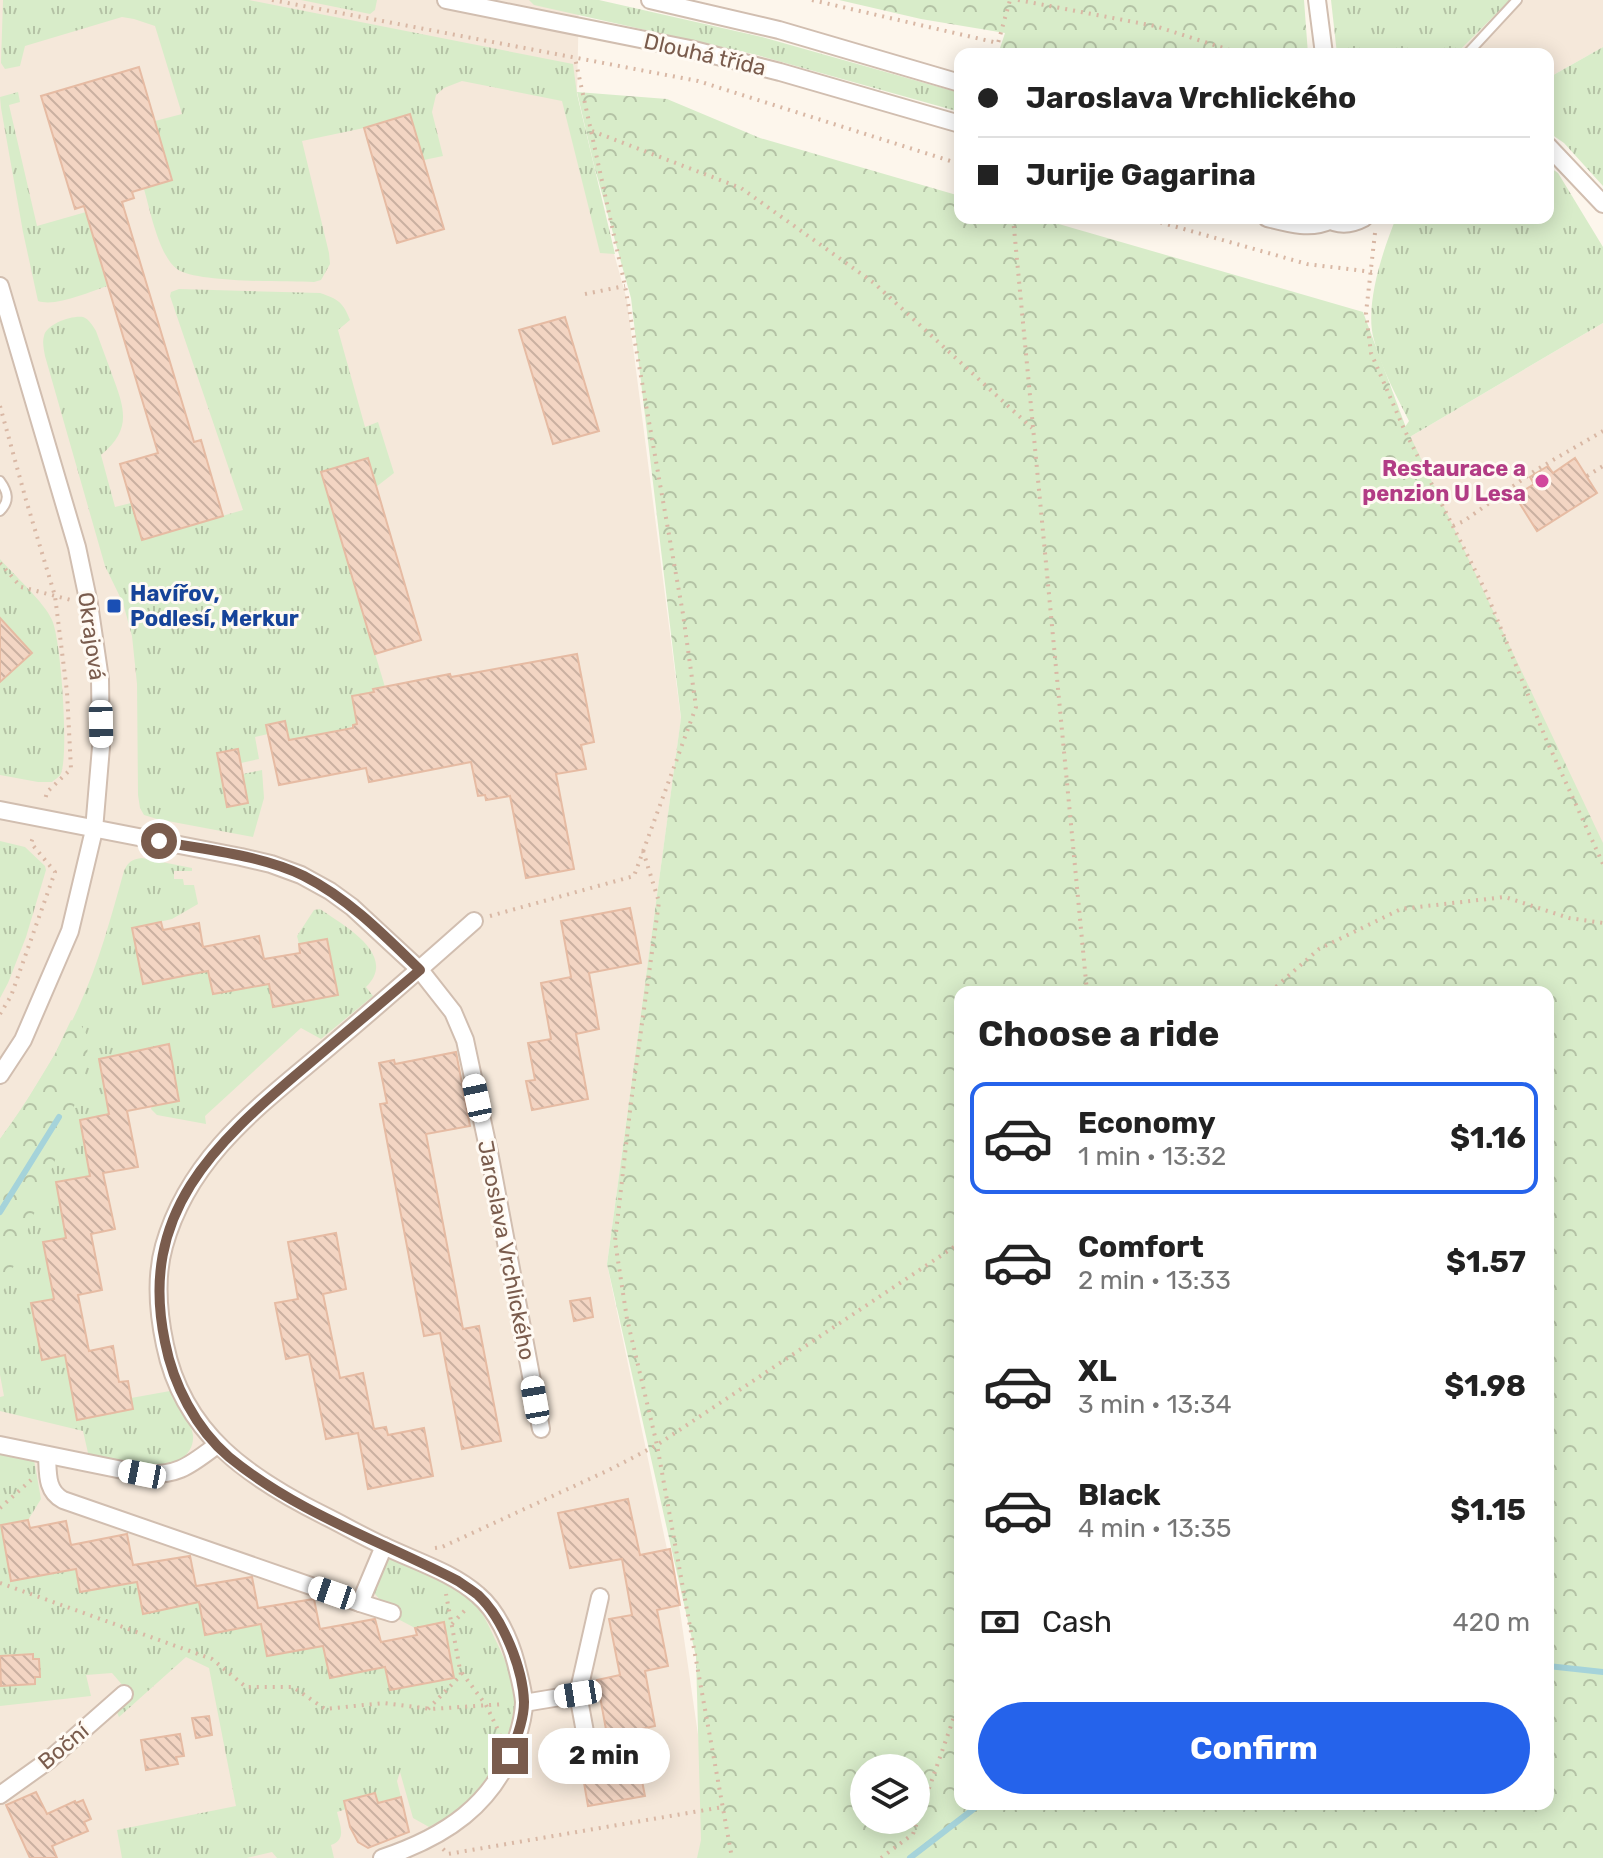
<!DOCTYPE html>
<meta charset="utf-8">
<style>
body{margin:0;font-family:Rubik,sans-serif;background:#f6f6f6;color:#222;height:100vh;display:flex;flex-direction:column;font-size:30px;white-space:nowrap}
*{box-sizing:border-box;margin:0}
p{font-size:26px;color:#767676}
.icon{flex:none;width:44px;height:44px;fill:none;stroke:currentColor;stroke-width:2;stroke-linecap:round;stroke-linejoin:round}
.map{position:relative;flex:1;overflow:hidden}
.details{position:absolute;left:954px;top:986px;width:600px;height:824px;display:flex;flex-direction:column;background:#fff;border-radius:16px;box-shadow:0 4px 20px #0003}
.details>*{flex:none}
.hud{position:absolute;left:954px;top:48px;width:600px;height:176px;border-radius:16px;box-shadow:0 4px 20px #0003;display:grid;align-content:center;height:176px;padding:0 24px;background:#fff}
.tools{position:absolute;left:850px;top:1754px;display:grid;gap:16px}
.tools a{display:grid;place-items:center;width:80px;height:80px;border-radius:50%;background:#fff;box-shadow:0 4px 20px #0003;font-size:40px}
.end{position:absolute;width:36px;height:36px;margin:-18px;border:10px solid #7a5c4d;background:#fff;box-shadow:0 0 0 4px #fff}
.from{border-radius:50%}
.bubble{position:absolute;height:56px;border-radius:28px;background:#fff;box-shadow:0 4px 20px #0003;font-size:26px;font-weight:700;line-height:56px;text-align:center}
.car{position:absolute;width:24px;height:48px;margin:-24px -12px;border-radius:10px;box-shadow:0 0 6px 2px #0007;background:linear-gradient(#fff 24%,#345 0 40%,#fff 0 76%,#345 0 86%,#fff 0)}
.hud b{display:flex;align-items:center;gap:28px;height:76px;font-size:30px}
.hud b+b{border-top:2px solid #e0e0e0}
.hud i{width:20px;height:20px;background:#222}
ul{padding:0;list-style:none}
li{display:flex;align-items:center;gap:24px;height:112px;margin:0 16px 12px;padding:0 8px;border:4px solid transparent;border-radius:16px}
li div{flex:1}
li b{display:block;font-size:30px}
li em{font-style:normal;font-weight:700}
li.on{border-color:#2563eb}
li>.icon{width:72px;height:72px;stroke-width:1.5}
h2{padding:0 24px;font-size:36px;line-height:96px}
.pay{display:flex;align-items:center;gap:20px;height:88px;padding:0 24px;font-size:30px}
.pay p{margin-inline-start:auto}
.cta{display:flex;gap:16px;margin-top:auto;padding:16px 24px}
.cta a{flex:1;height:92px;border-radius:48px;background:#2563eb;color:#fff;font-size:32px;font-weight:700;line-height:92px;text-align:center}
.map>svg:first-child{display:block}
.residential{fill:#f5e8da}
.grass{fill:url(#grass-tufts)}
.forest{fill:url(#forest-crowns);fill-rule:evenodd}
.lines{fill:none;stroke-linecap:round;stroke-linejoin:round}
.stream{stroke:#a5d3da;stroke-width:6}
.building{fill:url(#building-back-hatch);stroke:#e6bba3;stroke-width:2}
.lane-casing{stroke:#d1beb0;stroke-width:12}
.street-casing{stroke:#d1beb0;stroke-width:20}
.path{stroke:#d9b8a5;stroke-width:4;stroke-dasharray:2 6;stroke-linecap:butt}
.lane{stroke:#fff;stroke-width:8}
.street{stroke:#fff;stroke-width:16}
.route{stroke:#7a5c4d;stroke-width:10}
.hotel-dot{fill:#d1479c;stroke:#fffaf3;stroke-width:3}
.transit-dot{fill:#1a4fb4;stroke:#fffaf3;stroke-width:3}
.labels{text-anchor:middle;stroke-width:6;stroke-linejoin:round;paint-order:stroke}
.street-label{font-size:22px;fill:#7a5c4d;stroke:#fffaf3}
.hotel-label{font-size:22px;font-weight:bold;fill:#b23c85;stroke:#fffaf3;text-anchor:end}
.transit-label{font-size:22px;font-weight:bold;fill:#164399;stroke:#fffaf3;text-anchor:start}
</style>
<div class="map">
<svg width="1603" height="1858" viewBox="0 0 1603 1858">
<defs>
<pattern id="grass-tufts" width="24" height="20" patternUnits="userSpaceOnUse" patternTransform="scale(2)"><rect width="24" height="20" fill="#d8ecc9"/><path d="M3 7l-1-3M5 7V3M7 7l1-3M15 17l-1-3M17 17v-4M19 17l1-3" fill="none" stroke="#b4c2a5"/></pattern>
<pattern id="forest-crowns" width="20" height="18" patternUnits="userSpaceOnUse" patternTransform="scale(2)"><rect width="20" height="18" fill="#d8ecc9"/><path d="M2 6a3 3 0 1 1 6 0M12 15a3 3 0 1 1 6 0" fill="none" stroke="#b4c2a5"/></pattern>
<pattern id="building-back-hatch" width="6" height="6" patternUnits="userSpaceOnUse" patternTransform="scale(2)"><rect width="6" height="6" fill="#f3d5c3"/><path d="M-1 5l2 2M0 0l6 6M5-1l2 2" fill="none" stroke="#cab0a1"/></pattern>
</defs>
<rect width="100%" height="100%" fill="#fdf6ec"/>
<g class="residential">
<path d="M 0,0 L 579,0 L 577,94 L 590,168 L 627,300 L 681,719 L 607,1264 L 680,1611 L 716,1858 L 0,1858 Z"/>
<path d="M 1510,0 L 1603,0 L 1603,47 L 1548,78 L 1548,54 L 1456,54 Z"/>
<path d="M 1603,323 L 1603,875 L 1391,448 Z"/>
</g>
<g class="grass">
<path d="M 3,0 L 249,0 L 573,64 L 577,94 L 615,254 L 600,253 L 562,101 L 462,81 L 444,88 L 436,95 L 432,112 L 443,156 L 424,160 L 410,115 L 364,128 L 302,141 L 329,253 L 330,264 L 321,280 L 314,282 C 286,281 196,283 177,269 C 159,256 150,210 144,189 L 172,180 L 155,121 L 182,114 L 155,26 L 134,19 L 122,17 L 25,46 L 20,66 L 5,69 L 1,63 Z"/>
<path d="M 301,0 L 377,0 L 375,10 L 370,14 Z"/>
<path d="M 529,0 L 599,0 L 762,37 L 960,93 L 960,112 L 757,55 L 534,5 Z"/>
<path d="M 1331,0 L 1510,0 L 1456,54 L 1337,54 Z"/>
<path d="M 1603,47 L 1603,186 L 1564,143 L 1548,132 L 1548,78 Z"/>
<path d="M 18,92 L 20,102 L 9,105 L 37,226 L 86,212 L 107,286 C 89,292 56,307 38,301 L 23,232 L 1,108 L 0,97 Z"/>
<path d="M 1548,166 L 1558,173 L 1603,247 L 1603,323 L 1391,448 L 1409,421 C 1396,395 1381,368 1374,340 C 1364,306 1383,250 1396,218 L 1548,218 Z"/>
<path d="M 179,289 L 320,293 C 338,299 343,302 350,320 L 338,330 L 365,427 L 378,422 L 394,473 L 376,487 L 367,458 L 321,472 L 385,687 L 374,689 L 374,692 L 352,696 L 357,724 L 343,730 L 289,740 L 284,721 L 267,725 L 268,734 L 255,737 L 259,759 L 241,763 L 237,749 L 217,753 L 227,807 L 248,803 L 243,774 L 262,770 L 264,798 L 253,837 L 157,819 L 144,815 L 140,808 L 138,795 L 137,684 L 132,636 L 123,603 L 105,566 L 45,356 C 44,350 42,342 44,336 C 46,324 72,315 83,317 C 89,319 93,326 96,331 C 102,347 108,364 114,380 C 126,412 130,431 101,455 L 115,507 L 131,503 L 142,539 L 243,510 L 170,296 L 171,292 Z"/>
<path d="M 0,559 C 13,574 45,603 52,620 C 61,639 69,754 61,773 C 60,777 55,779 52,782 L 38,782 L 0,775 Z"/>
<path d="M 0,841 L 25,847 L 45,866 L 46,870 L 26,937 L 8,983 L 0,998 Z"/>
<path d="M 142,858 L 192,868 L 192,871 L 174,871 L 174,879 L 183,879 L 184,885 L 194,885 L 198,904 L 172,919 L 133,928 L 144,984 L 208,971 L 213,994 L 269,984 L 274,1007 L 337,995 L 327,939 L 299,944 L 297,936 L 314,910 L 320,909 C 343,925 399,955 366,987 L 373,996 L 321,1039 L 301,1028 L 205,1116 L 206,1124 L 157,1115 L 151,1109 L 169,1044 L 99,1059 L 109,1114 L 80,1120 L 90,1176 L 56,1183 L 66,1238 L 54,1299 L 31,1304 L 42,1359 L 65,1355 L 78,1420 L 133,1409 L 131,1398 L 170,1391 C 177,1404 191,1421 193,1435 C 195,1456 172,1467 155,1469 C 143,1470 102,1457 88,1453 L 83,1431 L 0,1411 L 0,1397 L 4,1396 L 0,1375 L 0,1139 C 30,1098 58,1053 79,1006 C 99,963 111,917 124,871 C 128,862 132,859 142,858 Z"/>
<path d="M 0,1452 L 34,1460 L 41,1499 L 28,1520 L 1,1525 L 12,1581 L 76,1569 L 81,1592 L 137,1582 L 143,1614 L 199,1602 L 205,1635 L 261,1624 L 268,1656 L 323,1646 L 330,1678 L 385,1667 L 391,1690 L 454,1677 L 444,1622 L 415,1628 L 396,1618 L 375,1594 C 373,1586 377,1579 380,1571 C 383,1562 388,1558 398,1559 C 411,1561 463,1591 472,1601 C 484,1613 490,1629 497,1643 C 505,1660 513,1677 514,1695 C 517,1732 489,1785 461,1808 C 452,1816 439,1821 429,1827 L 413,1818 L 400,1772 L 397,1781 L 401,1797 L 378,1802 L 375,1793 L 344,1801 L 346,1809 L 337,1812 C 340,1825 347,1840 331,1845 L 334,1858 L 277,1858 L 272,1852 L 247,1858 L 122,1858 L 117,1830 L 236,1806 L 209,1668 L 186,1657 L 119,1717 L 116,1710 L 130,1694 L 112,1673 L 86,1675 L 91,1696 L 0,1706 Z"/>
</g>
<g class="forest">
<path d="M 839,0 L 1304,0 L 1308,54 L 998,54 L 1005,33 L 921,19 Z"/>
<path d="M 577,92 L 667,99 L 760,138 L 960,196 L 960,218 L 1038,218 L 1363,312 L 1405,425 L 1603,843 L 1603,1858 L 697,1858 L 701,1840 L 696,1657 L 607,1264 L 681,718 L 631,298 L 594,165 ZM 1548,992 L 1548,1804 L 960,1804 L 960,992 ZM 916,1768 L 916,1820 L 864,1820 L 864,1768 Z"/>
<path d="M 71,1020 L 81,1025 L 88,1037 L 87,1062 L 68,1127 L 5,1288 L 0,1295 L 0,1139 L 21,1110 L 55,1054 Z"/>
</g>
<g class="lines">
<g class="stream">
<path d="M 0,1212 L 59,1117"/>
<path d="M 1548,1666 L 1603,1672"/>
<path d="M 910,1858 L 980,1804"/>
</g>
</g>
<g class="building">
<path d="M 139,67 L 172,180 L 132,192 L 134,198 L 122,202 L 194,442 L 201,440 L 223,516 L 142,540 L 120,464 L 158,453 L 84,206 L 75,209 L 41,96 Z"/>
<path d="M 410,114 L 444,229 L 397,243 L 364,128 Z"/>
<path d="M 565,317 L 599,431 L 553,444 L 519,330 Z"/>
<path d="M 368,458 L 421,640 L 375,654 L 321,472 Z"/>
<path d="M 1575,458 L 1597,493 L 1537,531 L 1515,496 L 1534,484 L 1530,477 L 1538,472 L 1548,466 L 1553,473 Z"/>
<path d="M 0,618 L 32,653 L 0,682 Z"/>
<path d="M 577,654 L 594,742 L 581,745 L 586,769 L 556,774 L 574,869 L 526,878 L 510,796 L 486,800 L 485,795 L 478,796 L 471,762 L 369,782 L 366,768 L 279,785 L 266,725 L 285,721 L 289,740 L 353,728 L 353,725 L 357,724 L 352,696 L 374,692 L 373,689 L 450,674 L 451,677 Z"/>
<path d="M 238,749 L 248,803 L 227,807 L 217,753 Z"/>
<path d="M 630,908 L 641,963 L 589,973 L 599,1029 L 576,1034 L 588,1099 L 532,1110 L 526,1081 L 535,1080 L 528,1043 L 551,1039 L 541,983 L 571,977 L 561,921 Z"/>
<path d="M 161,922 L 163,930 L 199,923 L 203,947 L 259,936 L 264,959 L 300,953 L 299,944 L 327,939 L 338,995 L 273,1007 L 269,984 L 213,994 L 208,971 L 143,984 L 132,928 Z"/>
<path d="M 169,1044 L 179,1101 L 127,1111 L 138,1167 L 103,1173 L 115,1229 L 91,1234 L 102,1290 L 78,1295 L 89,1351 L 113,1346 L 119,1382 L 128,1381 L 133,1409 L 77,1420 L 65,1355 L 42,1360 L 31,1303 L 54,1299 L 43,1242 L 66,1238 L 56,1182 L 90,1176 L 80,1120 L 109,1114 L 99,1059 Z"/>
<path d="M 456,1052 L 470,1126 L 426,1134 L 463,1329 L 479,1326 L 501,1441 L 462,1449 L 440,1333 L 424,1336 L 380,1104 L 387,1103 L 379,1063 L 394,1060 L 395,1064 Z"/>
<path d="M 336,1233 L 346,1289 L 323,1294 L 340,1378 L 363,1373 L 374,1429 L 386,1427 L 388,1435 L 424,1428 L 433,1476 L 368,1489 L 358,1433 L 326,1439 L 309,1354 L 286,1359 L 275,1303 L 298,1299 L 288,1242 Z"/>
<path d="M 590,1298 L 593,1317 L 574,1321 L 570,1301 Z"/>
<path d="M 628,1499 L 640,1555 L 670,1549 L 680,1605 L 657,1610 L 668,1666 L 645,1671 L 655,1726 L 632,1731 L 645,1796 L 588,1806 L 583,1777 L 591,1776 L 584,1743 L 591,1741 L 594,1738 L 607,1735 L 597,1680 L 620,1675 L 609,1619 L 632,1615 L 622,1559 L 570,1568 L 558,1513 Z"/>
<path d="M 28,1520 L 30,1528 L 66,1521 L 71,1545 L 127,1534 L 133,1565 L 190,1556 L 196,1586 L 252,1577 L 258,1608 L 314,1599 L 320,1629 L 375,1619 L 381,1642 L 417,1635 L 415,1628 L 444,1622 L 454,1678 L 390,1690 L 385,1667 L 330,1678 L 323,1646 L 267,1656 L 261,1624 L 205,1635 L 199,1602 L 143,1614 L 137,1582 L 80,1592 L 76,1569 L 11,1581 L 1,1525 Z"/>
<path d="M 33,1654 L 33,1659 L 39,1659 L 40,1677 L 35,1677 L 35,1684 L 1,1686 L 0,1656 Z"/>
<path d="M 209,1716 L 212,1735 L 196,1738 L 192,1718 Z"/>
<path d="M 180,1734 L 184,1756 L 176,1757 L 178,1764 L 146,1770 L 141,1740 Z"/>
<path d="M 36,1792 L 47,1814 L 75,1801 L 76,1803 L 83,1800 L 91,1819 L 84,1822 L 88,1831 L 52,1846 L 57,1858 L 30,1858 L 6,1805 Z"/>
<path d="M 375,1793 L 378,1803 L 401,1797 L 409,1832 L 368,1848 L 358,1842 L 350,1827 L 344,1801 Z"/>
</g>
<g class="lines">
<g class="lane-casing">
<g id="lane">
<path d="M 1467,54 L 1517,0"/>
<path d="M 0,481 C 8,492 10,501 0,511"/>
</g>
</g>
<g class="street-casing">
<g id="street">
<path d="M 446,0 L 690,49 L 780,72 L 960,124"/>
<path d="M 650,0 L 779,30 L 960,83"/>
<path d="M 1317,0 L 1324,54"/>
<path d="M 1548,146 L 1603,204"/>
<path d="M 1267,218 C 1287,223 1310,230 1329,221"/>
<path d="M 1325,218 C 1338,226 1351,225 1364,218"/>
<path d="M 0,286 L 77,547 L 89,604 L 100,679 L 101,747 L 94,830 L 70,931 L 23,1040 L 0,1075"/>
<path d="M 0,810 L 241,857 L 271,864 L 301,875 L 330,891 L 352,907 L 420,970 L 453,1012 L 465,1040 L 490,1157 L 541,1429"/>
<path d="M 0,1445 L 142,1474 C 178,1476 189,1466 217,1445"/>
<path d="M 47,1455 C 48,1473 46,1491 63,1500 L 360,1603 L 384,1546"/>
<path d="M 360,1603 L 392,1613"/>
<path d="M 578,1694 L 585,1732"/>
<path d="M 524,1703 L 578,1694 L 600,1597"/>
<path d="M 0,1795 L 49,1760 L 124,1694"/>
<path d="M 382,1858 C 445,1837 494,1805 516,1741 C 520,1729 524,1715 524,1702 C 523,1689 519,1676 516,1663 C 510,1640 497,1611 478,1595 C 452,1572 415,1561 384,1546 C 364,1537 345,1526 325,1516 C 249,1478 183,1434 165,1345 C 158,1312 155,1278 164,1246 C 190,1153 265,1102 335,1042 C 382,1002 428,962 474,921"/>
</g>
</g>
<g class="path">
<path d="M 272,0 L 698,81 L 960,164"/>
<path d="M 812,0 L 998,43 L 1010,0"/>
<path d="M 1018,0 L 1155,26 L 1242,54"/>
<path d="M 592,131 L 741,188 L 874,283 L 1032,428"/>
<path d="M 1013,218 L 1087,992"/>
<path d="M 1145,218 L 1307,264 L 1372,272"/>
<path d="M 1375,233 L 1366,313 L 1371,353 L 1404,429 L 1486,592 L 1546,739 L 1603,864"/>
<path d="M 585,294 L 625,286"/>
<path d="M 0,406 L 26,500 L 55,596 L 67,692 L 71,769 L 47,792 L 45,800"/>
<path d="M 1587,476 L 1603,466"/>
<path d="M 1453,526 L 1464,521 L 1536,470 L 1603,431"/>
<path d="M 0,563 L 21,587 L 71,600"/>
<path d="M 643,851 L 659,902 L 631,1102 L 615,1241 L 627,1319 L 657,1445 L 732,1858"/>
<path d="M 490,916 L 634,876 L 696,707 L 683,614 L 625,286 L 575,58"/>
<path d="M 1270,992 L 1319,949 L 1401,909 L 1505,897 L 1569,918 L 1603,923"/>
<path d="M 0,1014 L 11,996 L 55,872 L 31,843 L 34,835"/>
<path d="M 0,1508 L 31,1480"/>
<path d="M 435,1548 L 442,1547 L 609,1470 L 657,1445 L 960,1243"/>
<path d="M 0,1583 L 212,1659 L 246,1687 L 293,1687 L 325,1709 L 384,1703 L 431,1709 L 505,1704"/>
<path d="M 452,1624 L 467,1608"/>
<path d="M 462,1673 L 486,1705 L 500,1734"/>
<path d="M 428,1709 L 461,1675 L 446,1594"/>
<path d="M 443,1849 L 448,1854 L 723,1807"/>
<path d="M 881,1858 L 913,1834 L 960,1700"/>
</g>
<use href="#lane" class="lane"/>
<use href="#street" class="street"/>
</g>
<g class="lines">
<path class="route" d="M 159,841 C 205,850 262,855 304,876 C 349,899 384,935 420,970 C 381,1003 343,1035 304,1068 C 214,1144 138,1213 165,1342 C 173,1384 196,1429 229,1457 C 297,1513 381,1541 458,1581 C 465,1586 472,1590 478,1595 C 503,1618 523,1669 524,1702 C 524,1720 516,1739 510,1756"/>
</g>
<circle class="hotel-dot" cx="1542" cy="481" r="8"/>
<rect class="transit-dot" x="106" y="598" width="16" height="16" rx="4"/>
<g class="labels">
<g class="street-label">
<text transform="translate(705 54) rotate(13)" y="8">Dlouhá třída</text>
<text transform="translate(92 636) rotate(82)" y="8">Okrajová</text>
<text transform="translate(507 1250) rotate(79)" y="8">Jaroslava Vrchlického</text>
<text transform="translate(63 1746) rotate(-40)" y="8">Boční</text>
</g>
<g class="hotel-label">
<text x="1526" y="476">Restaurace a<tspan x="1526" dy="25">penzion U Lesa</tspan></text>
</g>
<g class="transit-label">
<text x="130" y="601">Havířov,<tspan x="130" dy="25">Podlesí, Merkur</tspan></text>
</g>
</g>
</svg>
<div class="tools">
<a><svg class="icon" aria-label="layers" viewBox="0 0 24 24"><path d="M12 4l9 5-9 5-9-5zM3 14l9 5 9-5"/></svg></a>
</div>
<i class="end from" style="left:159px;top:841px"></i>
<i class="end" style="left:510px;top:1756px"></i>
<div class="bubble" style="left:538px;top:1728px;width:132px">2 min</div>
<i class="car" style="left:101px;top:724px;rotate:179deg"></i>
<i class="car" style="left:477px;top:1098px;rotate:348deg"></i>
<i class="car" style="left:535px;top:1400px;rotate:350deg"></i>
<i class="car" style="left:142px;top:1474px;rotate:281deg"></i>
<i class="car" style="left:332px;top:1593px;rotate:289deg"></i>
<i class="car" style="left:578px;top:1694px;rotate:261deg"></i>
<div class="hud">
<b><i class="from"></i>Jaroslava Vrchlického</b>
<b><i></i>Jurije Gagarina</b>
</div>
<section class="details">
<h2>Choose a ride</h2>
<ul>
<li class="on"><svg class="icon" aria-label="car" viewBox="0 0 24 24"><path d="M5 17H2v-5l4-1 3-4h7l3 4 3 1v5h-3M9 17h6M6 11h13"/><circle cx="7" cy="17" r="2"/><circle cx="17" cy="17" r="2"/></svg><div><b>Economy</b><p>1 min · 13:32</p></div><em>$1.16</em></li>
<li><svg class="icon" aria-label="car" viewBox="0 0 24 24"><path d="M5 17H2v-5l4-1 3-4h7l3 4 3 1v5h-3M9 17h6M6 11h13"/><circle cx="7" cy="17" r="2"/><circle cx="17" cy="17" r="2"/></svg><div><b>Comfort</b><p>2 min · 13:33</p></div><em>$1.57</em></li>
<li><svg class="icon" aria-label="car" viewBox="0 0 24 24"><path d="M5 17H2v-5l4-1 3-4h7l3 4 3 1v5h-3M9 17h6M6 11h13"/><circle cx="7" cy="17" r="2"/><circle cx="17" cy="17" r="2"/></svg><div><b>XL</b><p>3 min · 13:34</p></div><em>$1.98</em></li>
<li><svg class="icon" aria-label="car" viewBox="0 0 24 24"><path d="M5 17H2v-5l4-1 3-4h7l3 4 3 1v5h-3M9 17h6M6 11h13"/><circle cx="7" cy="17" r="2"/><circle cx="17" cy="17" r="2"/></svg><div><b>Black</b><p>4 min · 13:35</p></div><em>$1.15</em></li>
</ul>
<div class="pay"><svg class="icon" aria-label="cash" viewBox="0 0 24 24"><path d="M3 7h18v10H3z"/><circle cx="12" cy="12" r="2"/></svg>Cash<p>420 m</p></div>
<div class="cta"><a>Confirm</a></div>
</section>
</div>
